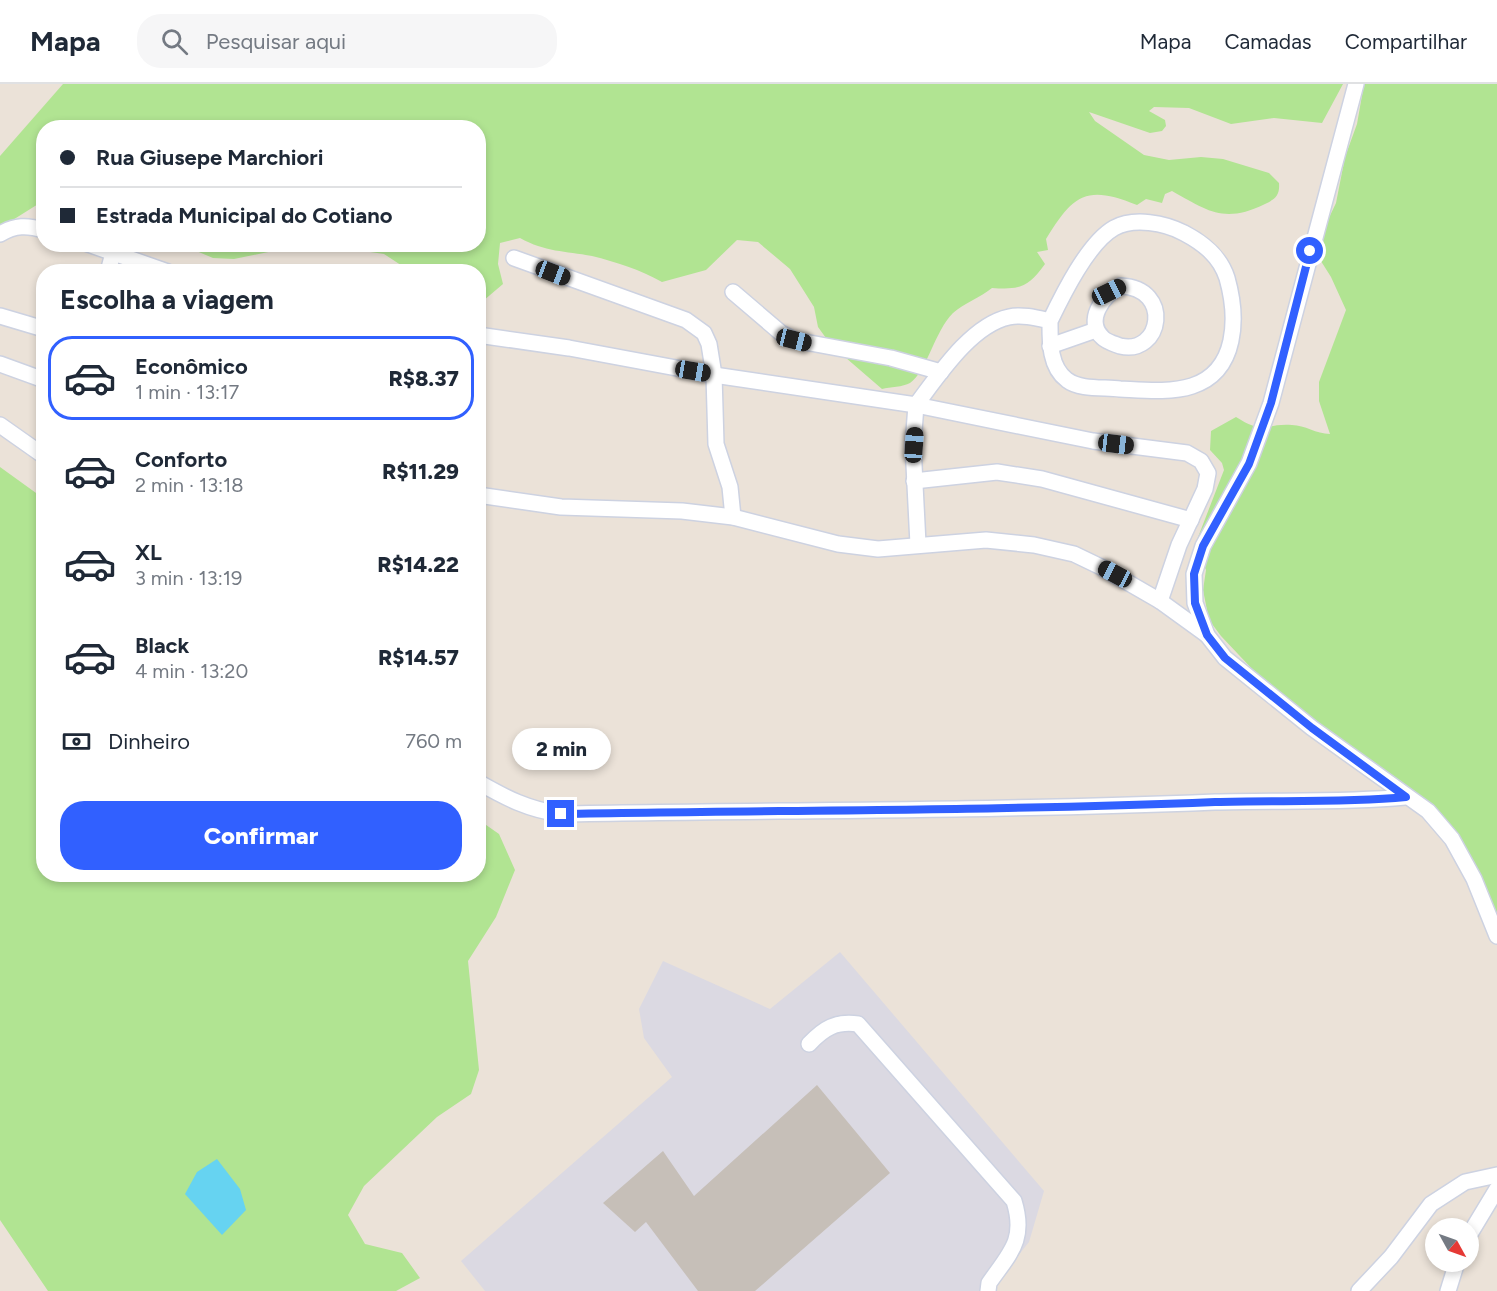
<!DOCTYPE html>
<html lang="pt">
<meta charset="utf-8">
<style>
body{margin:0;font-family:Figtree,sans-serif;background:#f6f6f7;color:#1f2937;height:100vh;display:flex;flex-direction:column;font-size:22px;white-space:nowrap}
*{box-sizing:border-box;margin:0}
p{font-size:20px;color:#747a83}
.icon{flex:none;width:33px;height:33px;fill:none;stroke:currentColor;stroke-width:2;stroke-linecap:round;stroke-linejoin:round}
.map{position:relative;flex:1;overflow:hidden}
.drawer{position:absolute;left:36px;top:180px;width:450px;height:618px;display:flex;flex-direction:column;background:#fff;border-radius:24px;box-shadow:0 3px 9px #0003}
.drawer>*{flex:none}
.hud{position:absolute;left:36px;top:36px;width:450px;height:132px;border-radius:24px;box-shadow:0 3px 9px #0003;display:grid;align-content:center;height:132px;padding:0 24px;background:#fff}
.needle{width:39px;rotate:130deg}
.tools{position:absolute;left:1425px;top:1134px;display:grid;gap:12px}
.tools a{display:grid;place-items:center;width:54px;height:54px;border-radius:50%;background:#fff;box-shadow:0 3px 9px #0003;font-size:30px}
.end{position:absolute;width:27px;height:27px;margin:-14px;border:8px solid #3160ff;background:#fff;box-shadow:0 0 0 3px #fff}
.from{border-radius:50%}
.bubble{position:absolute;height:42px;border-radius:21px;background:#fff;box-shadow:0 3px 9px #0003;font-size:20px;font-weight:800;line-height:42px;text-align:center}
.car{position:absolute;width:18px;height:36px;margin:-18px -9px;border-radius:8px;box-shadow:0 0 4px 2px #0007;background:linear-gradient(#222 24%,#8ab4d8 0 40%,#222 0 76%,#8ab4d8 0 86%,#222 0)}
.hud b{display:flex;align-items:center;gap:21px;height:57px;font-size:22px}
.hud b+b{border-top:2px solid #e0e1e3}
.hud i{width:15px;height:15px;background:#1f2937}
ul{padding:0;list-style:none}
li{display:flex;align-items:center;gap:18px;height:84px;margin:0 12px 9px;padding:0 12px;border:3px solid transparent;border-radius:24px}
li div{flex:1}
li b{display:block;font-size:22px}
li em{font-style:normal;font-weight:800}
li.selected{border-color:#3160ff}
li>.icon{width:54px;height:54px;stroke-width:1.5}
h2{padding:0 24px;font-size:27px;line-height:72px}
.pay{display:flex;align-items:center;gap:15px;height:66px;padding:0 24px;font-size:22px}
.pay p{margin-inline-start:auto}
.primary-button{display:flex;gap:12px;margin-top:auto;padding:12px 24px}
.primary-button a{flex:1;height:69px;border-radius:24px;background:#3160ff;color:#fff;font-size:24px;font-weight:800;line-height:69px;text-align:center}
header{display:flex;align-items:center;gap:36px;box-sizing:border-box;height:84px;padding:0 30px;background:#fff;border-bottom:2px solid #e0e1e3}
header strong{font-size:28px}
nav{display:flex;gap:33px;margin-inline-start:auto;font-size:21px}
.search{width:420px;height:54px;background:#f6f6f7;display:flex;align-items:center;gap:15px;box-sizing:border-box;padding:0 21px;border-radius:24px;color:#747a83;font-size:22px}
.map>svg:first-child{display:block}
.industrial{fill:#dbd9e2}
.green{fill:#b1e492}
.water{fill:#66d3f1}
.building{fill:#c6bfb8}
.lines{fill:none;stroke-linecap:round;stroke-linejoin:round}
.minor-casing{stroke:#cdd2e1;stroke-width:18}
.minor{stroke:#fff;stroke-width:15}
.route{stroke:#3160ff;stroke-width:8}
</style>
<header>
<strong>Mapa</strong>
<div class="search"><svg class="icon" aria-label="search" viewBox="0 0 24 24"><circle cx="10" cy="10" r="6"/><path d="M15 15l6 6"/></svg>Pesquisar aqui</div>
<nav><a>Mapa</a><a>Camadas</a><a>Compartilhar</a></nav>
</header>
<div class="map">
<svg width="1497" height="1207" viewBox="0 0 1497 1207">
<rect width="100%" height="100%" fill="#ebe2d8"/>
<path class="industrial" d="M 840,868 L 1044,1107 L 1029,1158 L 990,1207 L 485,1207 L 461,1177 L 672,993 L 644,954 L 639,925 L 663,877 L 770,925 Z"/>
<g class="green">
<path d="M 63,0 L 1343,0 L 1322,39 L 1274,34 L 1231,40 L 1189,24 L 1154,23 L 1149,27 L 1165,36 L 1166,42 L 1162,47 L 1150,49 L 1089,28 L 1095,37 L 1144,71 L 1169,76 L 1201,73 L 1223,75 L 1269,89 L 1279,99 C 1280,112 1275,115 1265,120 C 1224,140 1208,127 1172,107 L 1165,110 L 1162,119 L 1146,115 L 1137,121 C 1086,100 1073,111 1046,155 L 1048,166 L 1037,168 L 1045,180 C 1028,203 1021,206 992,204 C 981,213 963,220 953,229 C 934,248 927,288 910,299 C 903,303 890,303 882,305 L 831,261 L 818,243 L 814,223 L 790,185 L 758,158 L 737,156 L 706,186 L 662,198 C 641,186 616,178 592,172 C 565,167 545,168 520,154 L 500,159 L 498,180 L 503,200 L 483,217 L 479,217 L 478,188 L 410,187 L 384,170 L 329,162 L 302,161 L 234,175 L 213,174 L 182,161 L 478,160 L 478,44 L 44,44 L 43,117 L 0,144 L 0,72 Z"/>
<path d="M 1364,0 L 1497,0 L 1497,844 L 1453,757 L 1274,608 L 1221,552 L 1209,536 L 1203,506 L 1206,486 L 1195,461 L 1224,386 L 1222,379 L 1210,366 L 1211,347 L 1236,333 C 1266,352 1264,339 1292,341 C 1305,341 1316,350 1330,350 L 1319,317 L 1319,298 L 1346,226 L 1331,193 L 1319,174 L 1317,159 L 1336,119 L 1345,73 L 1357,40 Z"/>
<path d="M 0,383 L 43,414 L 44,790 L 478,790 L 479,736 L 499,750 L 515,786 L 496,833 L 468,877 L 479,986 L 471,1010 L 437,1033 L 364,1102 L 348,1131 L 365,1160 L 402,1169 L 420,1194 L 396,1207 L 48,1207 L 0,1136 Z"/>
</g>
<path class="water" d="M 217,1075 L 240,1105 L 246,1126 L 222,1151 L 185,1110 L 197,1088 Z"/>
<path class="building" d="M 817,1001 L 890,1089 L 755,1207 L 698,1207 L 646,1138 L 635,1148 L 603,1119 L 663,1067 L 694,1112 Z"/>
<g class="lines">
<g class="minor-casing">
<g id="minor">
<path d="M 1356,0 L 1271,319 L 1249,379 L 1203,462 L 1194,490 L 1195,519 L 1207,551 L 1225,574 L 1312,644 L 1428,727 L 1452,755 L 1474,795 L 1497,852"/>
<path d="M 0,150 C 15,141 27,141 44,146"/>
<path d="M 88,160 L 168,188"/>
<path d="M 514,174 L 686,236 L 704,249 L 709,260 L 714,291 L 716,360 L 730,403 L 733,433"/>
<path d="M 108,188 L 113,169"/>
<path d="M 1121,202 C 1173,204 1162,272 1120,262 C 1115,260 1107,258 1103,254 C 1084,237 1103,211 1121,202 Z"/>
<path d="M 733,208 L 781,249 L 794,256 L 891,274 L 941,288"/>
<path d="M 0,232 L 44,245"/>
<path d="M 478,251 L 569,264 L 714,291 L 916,321 C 938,292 971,241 1009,233 C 1022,230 1037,234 1050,237 C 1063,210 1088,159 1114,144 C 1134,133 1165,139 1184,149 C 1203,159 1220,172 1227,194 C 1238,233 1238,287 1192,302 C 1171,309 1142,306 1120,305 C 1104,303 1080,306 1067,296 C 1049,283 1050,256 1050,237"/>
<path d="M 1050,262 L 1096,246"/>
<path d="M 0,280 L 44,296"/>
<path d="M 0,341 L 44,372"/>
<path d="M 914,397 L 997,388 L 1042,395 L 1191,436"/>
<path d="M 478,411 L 561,423 L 682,427 L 733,433 L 838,460 L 878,465 L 986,456 L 1034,461 L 1074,470 L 1101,483 L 1160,517 L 1207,551"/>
<path d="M 918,460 L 913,361 L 916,321 L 1093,357 L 1187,369 L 1201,377 L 1208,389 L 1205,405 L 1179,461 L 1160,517"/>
<path d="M 478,698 C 506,714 529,726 561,730 C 779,726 997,727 1215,718 C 1278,716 1342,719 1405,713"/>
<path d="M 809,960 C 824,944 836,937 858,940 L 1014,1117 C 1026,1156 1010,1169 989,1199 L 988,1207"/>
<path d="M 1468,1153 L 1497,1105"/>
<path d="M 1359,1207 L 1391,1173 L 1431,1120 L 1465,1098 L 1497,1091"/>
<path d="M 1448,1207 L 1457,1178"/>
</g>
</g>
<use href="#minor" class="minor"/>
</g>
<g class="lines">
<path class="route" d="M 561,730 C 779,726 997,727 1215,718 C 1279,716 1342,719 1406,713 L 1312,644 L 1225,574 L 1207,551 L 1195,519 L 1194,490 L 1203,462 L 1249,380 L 1271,319 L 1310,167"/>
</g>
</svg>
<div class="tools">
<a><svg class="needle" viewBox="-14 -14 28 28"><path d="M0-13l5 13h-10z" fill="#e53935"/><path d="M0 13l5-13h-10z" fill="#747a83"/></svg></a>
</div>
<i class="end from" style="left:1310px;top:167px"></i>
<i class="end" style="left:561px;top:730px"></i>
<div class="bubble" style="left:512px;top:644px;width:99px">2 min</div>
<i class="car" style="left:553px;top:189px;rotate:111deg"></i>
<i class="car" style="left:1109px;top:208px;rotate:64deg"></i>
<i class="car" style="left:794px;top:256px;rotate:104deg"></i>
<i class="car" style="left:693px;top:287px;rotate:100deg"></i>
<i class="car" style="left:1116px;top:360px;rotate:97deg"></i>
<i class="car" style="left:914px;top:361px;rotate:4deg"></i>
<i class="car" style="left:1115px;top:490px;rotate:298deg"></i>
<div class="hud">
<b><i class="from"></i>Rua Giusepe Marchiori</b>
<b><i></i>Estrada Municipal do Cotiano</b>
</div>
<section class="drawer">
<h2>Escolha a viagem</h2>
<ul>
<li class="selected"><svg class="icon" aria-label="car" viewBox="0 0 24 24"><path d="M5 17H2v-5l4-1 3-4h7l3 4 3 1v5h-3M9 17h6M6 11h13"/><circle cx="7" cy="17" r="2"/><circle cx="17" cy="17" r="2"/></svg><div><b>Econômico</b><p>1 min · 13:17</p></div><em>R$8.37</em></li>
<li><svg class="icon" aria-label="car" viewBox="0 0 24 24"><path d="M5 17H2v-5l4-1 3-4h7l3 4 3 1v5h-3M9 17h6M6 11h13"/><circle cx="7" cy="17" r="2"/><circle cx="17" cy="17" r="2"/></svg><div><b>Conforto</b><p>2 min · 13:18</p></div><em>R$11.29</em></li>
<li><svg class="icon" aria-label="car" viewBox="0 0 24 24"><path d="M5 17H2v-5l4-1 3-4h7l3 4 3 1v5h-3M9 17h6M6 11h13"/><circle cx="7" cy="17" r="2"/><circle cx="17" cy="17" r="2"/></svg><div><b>XL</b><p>3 min · 13:19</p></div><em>R$14.22</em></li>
<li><svg class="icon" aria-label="car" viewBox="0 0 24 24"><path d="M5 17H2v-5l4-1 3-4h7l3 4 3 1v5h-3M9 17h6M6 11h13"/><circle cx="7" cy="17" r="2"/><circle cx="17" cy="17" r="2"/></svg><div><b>Black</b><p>4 min · 13:20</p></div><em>R$14.57</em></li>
</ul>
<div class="pay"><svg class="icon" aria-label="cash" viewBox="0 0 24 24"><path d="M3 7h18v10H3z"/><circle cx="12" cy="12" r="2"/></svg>Dinheiro<p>760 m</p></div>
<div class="primary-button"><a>Confirmar</a></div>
</section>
</div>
